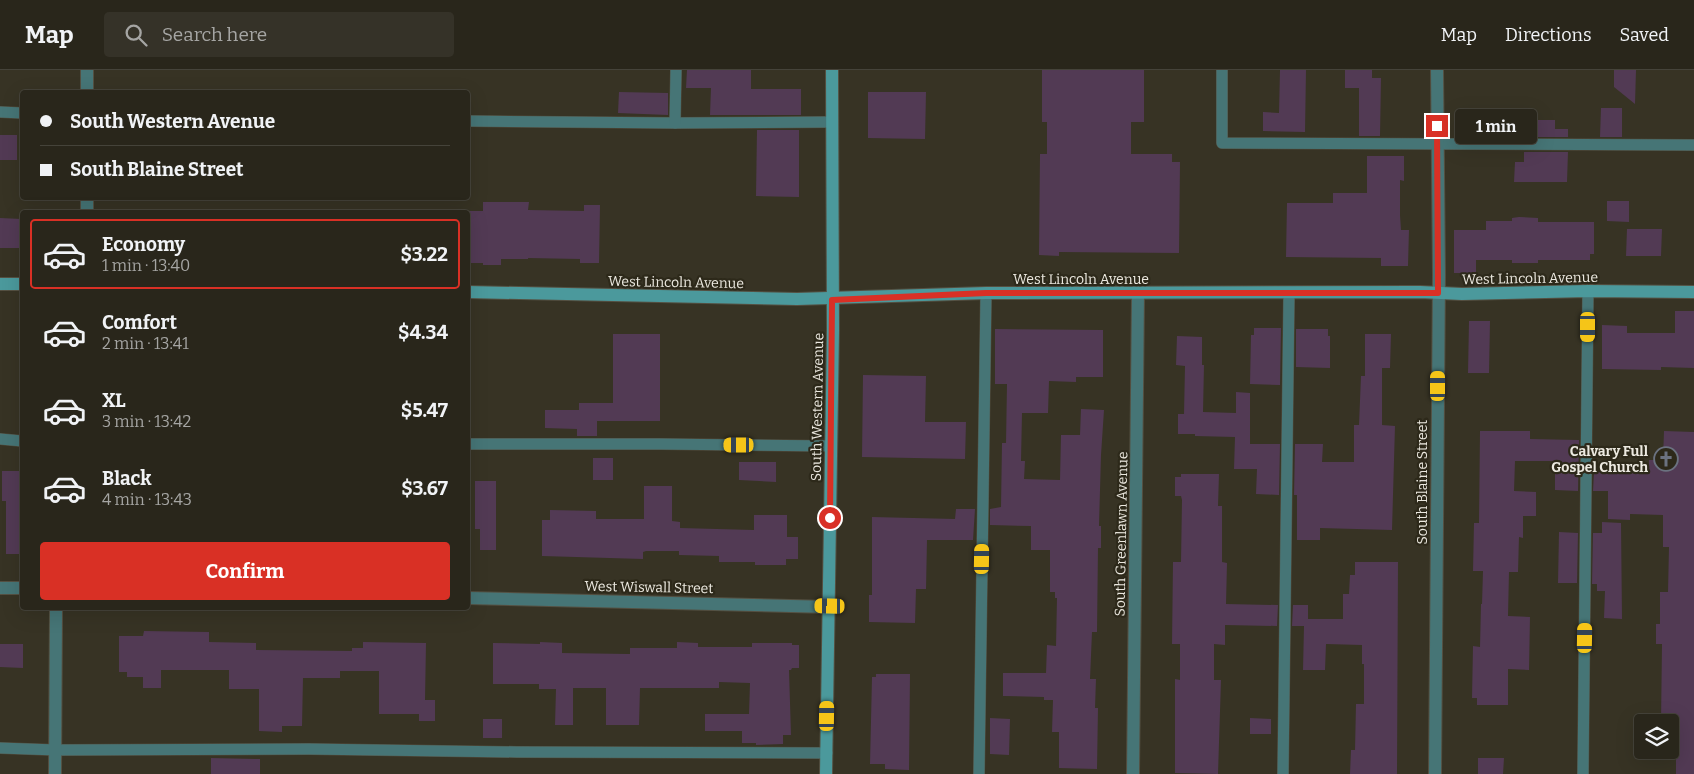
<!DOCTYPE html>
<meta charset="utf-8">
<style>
body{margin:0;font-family:Bitter,serif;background:#353228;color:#f1f3f6;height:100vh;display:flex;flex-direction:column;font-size:19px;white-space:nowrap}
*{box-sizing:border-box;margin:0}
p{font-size:16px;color:#a5a5a3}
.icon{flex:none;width:28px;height:28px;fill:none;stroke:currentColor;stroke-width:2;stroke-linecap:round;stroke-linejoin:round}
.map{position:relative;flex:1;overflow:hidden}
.details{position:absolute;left:20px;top:140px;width:450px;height:400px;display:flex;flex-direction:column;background:#29261b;border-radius:5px;box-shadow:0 5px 20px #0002,0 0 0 1px #45433a}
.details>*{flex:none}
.top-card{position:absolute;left:20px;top:20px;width:450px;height:110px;border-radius:5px;box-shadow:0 5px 20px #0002,0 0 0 1px #45433a;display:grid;align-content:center;height:110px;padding:0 20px;background:#29261b}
.fabs{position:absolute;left:1634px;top:644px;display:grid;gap:10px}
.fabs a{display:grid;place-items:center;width:45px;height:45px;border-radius:5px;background:#29261b;box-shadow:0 5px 20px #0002,0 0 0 1px #45433a;font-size:25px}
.end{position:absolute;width:22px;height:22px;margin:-11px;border:6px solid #d93025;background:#fff;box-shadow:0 0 0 2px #fff}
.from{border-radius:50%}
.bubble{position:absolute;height:35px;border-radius:5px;background:#29261b;box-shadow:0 5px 20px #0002,0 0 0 1px #45433a;font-size:16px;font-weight:700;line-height:35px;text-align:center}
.car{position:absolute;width:15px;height:30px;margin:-15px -8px;border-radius:6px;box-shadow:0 0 4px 1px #0007;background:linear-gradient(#f5c518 24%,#345 0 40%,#f5c518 0 76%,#345 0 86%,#f5c518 0)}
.top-card b{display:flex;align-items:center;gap:18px;height:48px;font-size:19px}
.top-card b+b{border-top:1px solid #45433a}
.top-card i{width:12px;height:12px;background:#f1f3f6}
ul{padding:9px 0 0;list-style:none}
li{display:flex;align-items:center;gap:15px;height:70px;margin:0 10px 8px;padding:0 10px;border:2px solid transparent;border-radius:5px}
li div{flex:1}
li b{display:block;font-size:19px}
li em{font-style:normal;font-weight:700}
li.current{border-color:#d93025}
li>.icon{width:45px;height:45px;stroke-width:1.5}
.primary-button{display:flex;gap:10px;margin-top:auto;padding:10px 20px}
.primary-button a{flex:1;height:58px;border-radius:5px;background:#d93025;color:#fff;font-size:20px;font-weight:700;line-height:58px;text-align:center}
header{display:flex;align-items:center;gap:30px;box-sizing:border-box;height:70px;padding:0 25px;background:#29261b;border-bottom:1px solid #45433a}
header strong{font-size:24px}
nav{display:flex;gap:28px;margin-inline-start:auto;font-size:18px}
.search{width:350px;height:45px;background:#353228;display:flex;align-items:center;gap:12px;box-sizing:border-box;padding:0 18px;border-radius:5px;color:#a5a5a3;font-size:19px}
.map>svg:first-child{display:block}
.building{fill:#523a54}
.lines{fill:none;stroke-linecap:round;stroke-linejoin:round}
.service-casing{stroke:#545042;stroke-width:12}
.minor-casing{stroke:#545042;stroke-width:14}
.secondary-casing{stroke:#545042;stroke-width:14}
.service{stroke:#467576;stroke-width:11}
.minor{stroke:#467576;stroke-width:12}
.secondary{stroke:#4b999c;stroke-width:12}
.route{stroke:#d93025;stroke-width:6}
.labels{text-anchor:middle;stroke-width:4.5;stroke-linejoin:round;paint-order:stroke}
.street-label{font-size:14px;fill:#ece9e0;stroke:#2d291a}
.poi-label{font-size:14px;font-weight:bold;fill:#ece9e0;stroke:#2d291a;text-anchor:end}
</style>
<header>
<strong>Map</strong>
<div class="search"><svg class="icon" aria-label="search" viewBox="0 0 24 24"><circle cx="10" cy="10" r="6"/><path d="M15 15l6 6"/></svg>Search here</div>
<nav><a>Map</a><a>Directions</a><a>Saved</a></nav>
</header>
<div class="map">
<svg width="1694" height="704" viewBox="0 0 1694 704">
<rect width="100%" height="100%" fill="#373324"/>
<g class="building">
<path d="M 687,0 L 751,0 L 751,19 L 801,19 L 801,45 L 710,45 L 711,18 L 686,18 Z"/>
<path d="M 1042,0 L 1144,0 L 1144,52 L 1131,52 L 1131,84 L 1172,84 L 1172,92 L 1180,92 L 1179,183 L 1059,182 L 1059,186 L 1039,185 L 1040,84 L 1047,84 L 1047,52 L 1042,52 Z"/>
<path d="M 1280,0 L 1306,0 L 1305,62 L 1263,61 L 1263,42 L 1279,43 Z"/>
<path d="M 1345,0 L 1372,0 L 1372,8 L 1381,8 L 1380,66 L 1359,66 L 1359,18 L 1345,18 Z"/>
<path d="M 1614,0 L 1636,0 L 1635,34 L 1614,17 Z"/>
<path d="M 619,22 L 668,23 L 668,45 L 618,43 Z"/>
<path d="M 868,22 L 926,22 L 925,69 L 868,68 Z"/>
<path d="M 1601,38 L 1622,38 L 1622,67 L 1600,67 Z"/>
<path d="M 1524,50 L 1555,50 L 1555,59 L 1568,59 L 1568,67 L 1524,67 Z"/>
<path d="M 757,60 L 799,60 L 799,127 L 756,126 Z"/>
<rect x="0" y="65" width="17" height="25"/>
<path d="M 1524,82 L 1568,82 L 1567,112 L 1514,112 L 1515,92 L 1524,92 Z"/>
<path d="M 1367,86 L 1404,86 L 1404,111 L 1400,110 L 1400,145 L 1401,160 L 1409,160 L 1408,196 L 1381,196 L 1381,188 L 1286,187 L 1287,133 L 1333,133 L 1333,123 L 1367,123 Z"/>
<path d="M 1607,131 L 1629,131 L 1629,152 L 1607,151 Z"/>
<path d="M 483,132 L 529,132 L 528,140 L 584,141 L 584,135 L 600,135 L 599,193 L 580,193 L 580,189 L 528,188 L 528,189 L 501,189 L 501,195 L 483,195 L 483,193 L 468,193 L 468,141 L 483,141 Z"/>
<path d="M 1519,147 L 1538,148 L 1538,152 L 1594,152 L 1594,184 L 1590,184 L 1590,190 L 1538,190 L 1538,193 L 1512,193 L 1512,190 L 1476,190 L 1476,203 L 1454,203 L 1454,160 L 1486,160 L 1486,151 L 1512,151 L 1512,148 Z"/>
<path d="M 0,148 L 22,149 L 22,178 L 0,178 Z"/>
<path d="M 1627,159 L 1662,159 L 1661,186 L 1626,186 Z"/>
<path d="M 1675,241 L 1694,241 L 1694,298 L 1661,297 L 1661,300 L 1602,299 L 1602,255 L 1627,256 L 1627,263 L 1675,263 Z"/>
<path d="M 1469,251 L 1490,251 L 1489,303 L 1468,303 Z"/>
<path d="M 1254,258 L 1281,258 L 1280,315 L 1250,314 L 1251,265 L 1254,265 Z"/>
<path d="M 995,259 L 1103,260 L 1103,307 L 1076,307 L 1076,312 L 1049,311 L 1048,343 L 1022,343 L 1021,391 L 1025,391 L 1024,409 L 1060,410 L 1061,365 L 1080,365 L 1081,339 L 1104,340 L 1101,385 L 1099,456 L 1101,456 L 1101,478 L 1098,478 L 1097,562 L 1092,562 L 1090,609 L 1096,609 L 1095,638 L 1098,638 L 1097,699 L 1059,698 L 1059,662 L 1052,662 L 1053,630 L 1044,630 L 1044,627 L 1003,626 L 1003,603 L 1046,603 L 1047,575 L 1056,576 L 1057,528 L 1055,528 L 1055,522 L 1050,522 L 1050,480 L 1031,480 L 1031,456 L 990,455 L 990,439 L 1001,437 L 1002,373 L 1006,373 L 1007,314 L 995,314 Z"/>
<path d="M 1296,259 L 1328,259 L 1328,266 L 1330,266 L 1330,298 L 1296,297 Z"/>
<path d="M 613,264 L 660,264 L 660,351 L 597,351 L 597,366 L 577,366 L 577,359 L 545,358 L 545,340 L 579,340 L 579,333 L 613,333 Z"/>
<path d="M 1365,264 L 1391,264 L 1390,298 L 1382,298 L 1382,355 L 1395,356 L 1392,460 L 1320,458 L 1320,470 L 1297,470 L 1297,425 L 1294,425 L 1295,374 L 1323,374 L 1322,392 L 1354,392 L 1354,355 L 1359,355 L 1361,306 L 1365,306 Z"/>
<path d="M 1177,266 L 1202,267 L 1202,295 L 1204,295 L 1203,342 L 1236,343 L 1236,322 L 1250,323 L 1250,374 L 1280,374 L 1279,425 L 1256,424 L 1257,399 L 1234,399 L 1235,367 L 1195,366 L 1195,364 L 1178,364 L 1178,344 L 1184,344 L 1185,296 L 1176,295 Z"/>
<path d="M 863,305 L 926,306 L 925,352 L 966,352 L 965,389 L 862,387 Z"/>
<path d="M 1480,361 L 1530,361 L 1530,369 L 1579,370 L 1578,421 L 1555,420 L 1555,391 L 1515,391 L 1514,421 L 1536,422 L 1536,446 L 1523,446 L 1523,468 L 1519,467 L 1518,502 L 1509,502 L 1508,546 L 1530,547 L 1529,600 L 1508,599 L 1508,635 L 1477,635 L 1477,628 L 1472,628 L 1473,576 L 1480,577 L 1481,534 L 1482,534 L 1483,501 L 1473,501 L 1474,453 L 1479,453 Z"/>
<path d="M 1664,361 L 1694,362 L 1694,704 L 1676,704 L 1676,665 L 1670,664 L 1670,652 L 1661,652 L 1662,574 L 1656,574 L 1656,554 L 1660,554 L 1660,522 L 1668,522 L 1669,477 L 1663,477 L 1663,445 L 1630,444 L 1630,450 L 1608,449 L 1608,421 L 1593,421 L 1594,402 L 1649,403 L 1649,390 L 1663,390 Z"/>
<rect x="593" y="388" width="20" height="22"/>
<path d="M 739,392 L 776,392 L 776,412 L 739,410 Z"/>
<path d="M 2,401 L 22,401 L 22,484 L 6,484 L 6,431 L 2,431 Z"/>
<path d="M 1181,404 L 1219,404 L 1218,436 L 1222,436 L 1222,492 L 1227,493 L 1226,534 L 1278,535 L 1277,556 L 1225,555 L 1225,575 L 1214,574 L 1214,610 L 1221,610 L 1218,704 L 1175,703 L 1175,609 L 1180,610 L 1180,574 L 1172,574 L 1173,492 L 1181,492 L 1182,430 L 1181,426 L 1175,426 L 1175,407 L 1181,407 Z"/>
<path d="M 475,411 L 496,411 L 496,480 L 480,480 L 480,459 L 475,459 Z"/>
<path d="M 644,416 L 672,416 L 672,451 L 680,452 L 680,458 L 754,460 L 754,445 L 787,445 L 787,467 L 798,467 L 798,489 L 786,489 L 786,495 L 755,495 L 755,492 L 719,492 L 719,486 L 679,485 L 679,481 L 646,481 L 643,482 L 643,489 L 542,486 L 542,450 L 550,450 L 550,440 L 596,441 L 596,449 L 644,449 Z"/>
<path d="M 956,439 L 975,439 L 973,470 L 927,470 L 926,519 L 916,519 L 915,553 L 869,552 L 869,525 L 872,525 L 872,447 L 955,449 Z"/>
<path d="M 1602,452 L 1621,453 L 1622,549 L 1604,548 L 1605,521 L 1597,521 L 1597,514 L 1592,514 L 1593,463 L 1602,463 Z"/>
<path d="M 1559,462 L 1578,463 L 1577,513 L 1558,513 Z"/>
<path d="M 1355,492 L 1398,492 L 1397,704 L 1350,704 L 1351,680 L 1355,680 L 1356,634 L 1364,634 L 1364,594 L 1362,594 L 1362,575 L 1326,574 L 1325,600 L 1303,600 L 1304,556 L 1292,556 L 1293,535 L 1308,535 L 1308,549 L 1343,549 L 1343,524 L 1349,524 L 1350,505 L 1355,505 Z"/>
<path d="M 144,561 L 209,562 L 209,572 L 256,573 L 256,580 L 352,581 L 352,578 L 363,578 L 363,572 L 426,573 L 425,630 L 435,630 L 435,651 L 419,651 L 419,644 L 379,644 L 379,601 L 340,601 L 340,608 L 303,608 L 302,656 L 282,656 L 282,662 L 259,661 L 259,619 L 229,619 L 229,600 L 161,600 L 161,618 L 143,618 L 143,607 L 127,607 L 127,602 L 119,602 L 119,566 L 143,566 Z"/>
<path d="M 540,572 L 562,573 L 562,583 L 628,584 L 630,584 L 630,578 L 677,578 L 677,572 L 698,573 L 698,577 L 752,577 L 752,573 L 792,573 L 792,575 L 799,575 L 799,598 L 792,598 L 791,600 L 789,600 L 791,665 L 783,665 L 783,674 L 756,675 L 756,673 L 742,673 L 742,661 L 705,661 L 705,644 L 749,644 L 750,613 L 719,612 L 719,618 L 640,618 L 639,655 L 606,655 L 606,618 L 573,618 L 573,655 L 555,655 L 556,619 L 539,619 L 539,614 L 493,614 L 493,573 L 540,574 Z"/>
<path d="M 0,574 L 23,574 L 23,598 L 0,597 Z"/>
<path d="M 876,604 L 910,604 L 909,700 L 885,699 L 885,694 L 870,694 L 872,607 L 876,607 Z"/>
<path d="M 990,648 L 1010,649 L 1009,685 L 990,684 Z"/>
<path d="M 1250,648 L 1271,649 L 1271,664 L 1250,664 Z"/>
<rect x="483" y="649" width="19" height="19"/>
<path d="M 211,688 L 260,689 L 260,704 L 211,704 Z"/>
<path d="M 1478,688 L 1504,688 L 1503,704 L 1478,704 Z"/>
</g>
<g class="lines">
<g class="service-casing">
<g id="service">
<path d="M 1222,0 L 1222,73 L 1694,75"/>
<path d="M 0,42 L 22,43"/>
<path d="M 468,51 L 675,53 L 832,52"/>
<path d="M 675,53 L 676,0"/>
<path d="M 0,369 L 22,371"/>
<path d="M 468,374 L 660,374 L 831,376"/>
<path d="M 0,678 L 56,680 L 309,679 L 517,682 L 827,683"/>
<path d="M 979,704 L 986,223"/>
<path d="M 1283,704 L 1289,224"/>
<path d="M 1583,704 L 1588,221"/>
</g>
</g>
<g class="minor-casing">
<g id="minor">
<path d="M 87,0 L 87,22"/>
<path d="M 87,142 L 87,128"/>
<path d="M 0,518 L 22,518"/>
<path d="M 468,528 L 830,537"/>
<path d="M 55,704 L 56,538"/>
<path d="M 1133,704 L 1138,224"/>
<path d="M 1435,704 L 1439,205 L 1437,0"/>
</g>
</g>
<g class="secondary-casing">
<g id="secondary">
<path d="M 0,214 L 22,214"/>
<path d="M 468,222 L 797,229 L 986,223 L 1420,222 L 1462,224 L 1588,221 L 1694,222"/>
<path d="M 826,704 L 833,260 L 832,0"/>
</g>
</g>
<use href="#service" class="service"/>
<use href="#minor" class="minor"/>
<use href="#secondary" class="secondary"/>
</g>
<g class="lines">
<path class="route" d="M 830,448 L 832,230 L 986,223 L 1438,223 L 1437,56"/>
</g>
<defs>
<g id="church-ring" transform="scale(1.25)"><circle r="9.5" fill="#2d291a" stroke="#6b7280" stroke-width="1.5"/><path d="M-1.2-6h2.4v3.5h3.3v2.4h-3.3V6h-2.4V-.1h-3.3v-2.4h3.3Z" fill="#6b7280"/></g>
</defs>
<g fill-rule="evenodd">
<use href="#church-ring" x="1666" y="389"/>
</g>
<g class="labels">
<g class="street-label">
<text transform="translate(1530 208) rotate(-1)" y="5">West Lincoln Avenue</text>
<text x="1081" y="214">West Lincoln Avenue</text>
<text transform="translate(676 212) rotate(1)" y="5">West Lincoln Avenue</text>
<text transform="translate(817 337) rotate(-89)" y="5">South Western Avenue</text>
<text transform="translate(1422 412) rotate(-90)" y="5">South Blaine Street</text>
<text transform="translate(1121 464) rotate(-89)" y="5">South Greenlawn Avenue</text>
<text transform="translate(649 517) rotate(1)" y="5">West Wiswall Street</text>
</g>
<g class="poi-label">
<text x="1648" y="386">Calvary Full<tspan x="1648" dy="16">Gospel Church</tspan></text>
</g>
</g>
</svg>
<div class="fabs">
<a><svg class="icon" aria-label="layers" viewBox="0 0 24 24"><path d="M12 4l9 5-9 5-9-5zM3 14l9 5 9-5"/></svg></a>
</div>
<i class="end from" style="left:830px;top:448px"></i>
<i class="end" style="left:1437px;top:56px"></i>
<div class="bubble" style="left:1455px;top:39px;width:82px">1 min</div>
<i class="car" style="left:1588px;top:257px;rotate:180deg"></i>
<i class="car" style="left:1438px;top:316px;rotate:0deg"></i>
<i class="car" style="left:739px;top:375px;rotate:270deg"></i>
<i class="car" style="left:982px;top:489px;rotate:1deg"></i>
<i class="car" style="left:830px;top:536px;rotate:271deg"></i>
<i class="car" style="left:1585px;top:568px;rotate:1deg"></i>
<i class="car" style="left:827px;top:646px;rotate:1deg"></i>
<div class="top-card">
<b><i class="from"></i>South Western Avenue</b>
<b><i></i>South Blaine Street</b>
</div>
<section class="details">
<ul>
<li class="current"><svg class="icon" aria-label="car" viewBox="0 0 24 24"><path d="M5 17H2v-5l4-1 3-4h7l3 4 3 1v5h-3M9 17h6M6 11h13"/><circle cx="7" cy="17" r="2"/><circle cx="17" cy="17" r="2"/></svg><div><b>Economy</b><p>1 min · 13:40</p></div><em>$3.22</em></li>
<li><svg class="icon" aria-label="car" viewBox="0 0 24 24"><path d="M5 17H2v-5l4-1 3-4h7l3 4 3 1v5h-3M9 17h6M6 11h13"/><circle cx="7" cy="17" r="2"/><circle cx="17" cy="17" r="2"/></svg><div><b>Comfort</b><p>2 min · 13:41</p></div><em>$4.34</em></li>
<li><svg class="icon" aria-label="car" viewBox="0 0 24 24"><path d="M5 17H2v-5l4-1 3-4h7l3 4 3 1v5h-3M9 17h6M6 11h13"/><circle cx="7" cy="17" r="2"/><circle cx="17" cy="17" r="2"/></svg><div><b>XL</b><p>3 min · 13:42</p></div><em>$5.47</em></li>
<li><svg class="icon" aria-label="car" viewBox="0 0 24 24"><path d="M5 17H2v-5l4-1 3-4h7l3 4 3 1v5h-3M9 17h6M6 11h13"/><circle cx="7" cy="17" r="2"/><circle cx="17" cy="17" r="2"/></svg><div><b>Black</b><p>4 min · 13:43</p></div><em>$3.67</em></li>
</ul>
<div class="primary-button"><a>Confirm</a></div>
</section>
</div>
